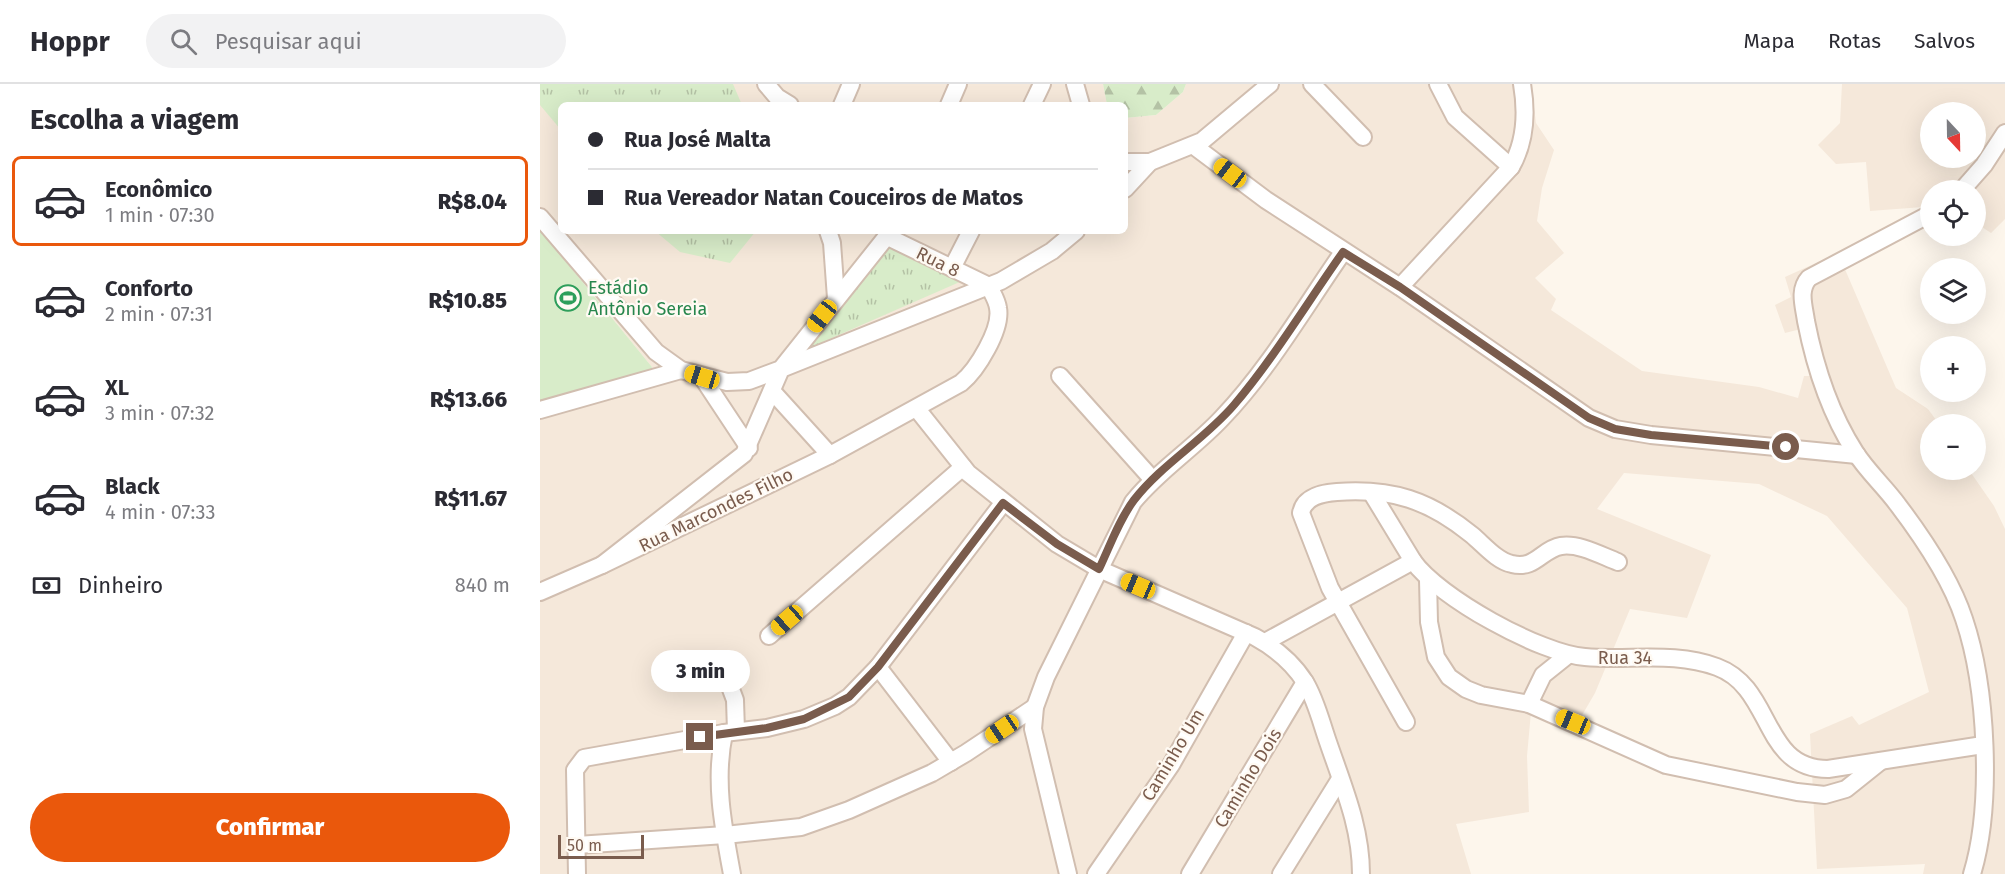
<!DOCTYPE html>
<html lang="pt">
<meta charset="utf-8">
<style>
body{margin:0;font-family:"Fira Sans",sans-serif;background:#f2f2f3;color:#2b2b33;height:100vh;display:flex;flex-direction:column;font-size:22px;white-space:nowrap}
*{box-sizing:border-box;margin:0}
p{font-size:20px;color:#7c7c81}
.icon{flex:none;width:33px;height:33px;fill:none;stroke:currentColor;stroke-width:2;stroke-linecap:round;stroke-linejoin:round}
.map{position:relative;flex:1;overflow:hidden}
.panel{display:flex;flex-direction:column;background:#fff;width:540px}
.panel>*{flex:none}
.banner{position:absolute;left:18px;top:18px;width:570px;height:132px;border-radius:9px;box-shadow:0 6px 24px #0002;display:grid;align-content:center;height:132px;padding:0 30px;background:#fff}
.needle{width:39px;rotate:158deg}
.fabs{position:absolute;left:1380px;top:18px;display:grid;gap:12px}
.fabs a{display:grid;place-items:center;width:66px;height:66px;border-radius:50%;background:#fff;box-shadow:0 6px 24px #0002;font-size:30px}
.scale{position:absolute;left:18px;bottom:15px;width:86px;box-sizing:border-box;padding-left:6px;border:3px solid #7a5c4d;border-top:0;font-size:16px;line-height:21px;white-space:nowrap;color:#7a5c4d;-webkit-text-stroke:4px #fffaf3;paint-order:stroke}
.end{position:absolute;width:27px;height:27px;margin:-14px;border:8px solid #7a5c4d;background:#fff;box-shadow:0 0 0 3px #fff}
.from{border-radius:50%}
.bubble{position:absolute;height:42px;border-radius:21px;background:#fff;box-shadow:0 6px 24px #0002;font-size:20px;font-weight:800;line-height:42px;text-align:center}
.car{position:absolute;width:18px;height:36px;margin:-18px -9px;border-radius:8px;box-shadow:0 0 4px 2px #0007;background:linear-gradient(#f5c518 24%,#345 0 40%,#f5c518 0 76%,#345 0 86%,#f5c518 0)}
.banner b{display:flex;align-items:center;gap:21px;height:57px;font-size:22px}
.banner b+b{border-top:2px solid #e1e1e2}
.banner i{width:15px;height:15px;background:#2b2b33}
ul{padding:0;list-style:none}
li{display:flex;align-items:center;gap:18px;height:90px;margin:0 12px 9px;padding:0 18px;border:3px solid transparent;border-radius:9px}
li div{flex:1}
li b{display:block;font-size:22px}
li em{font-style:normal;font-weight:800}
li.active{border-color:#ea580c}
li>.icon{width:54px;height:54px;stroke-width:1.5}
h2{padding:0 30px;font-size:27px;line-height:72px}
.pay{display:flex;align-items:center;gap:15px;height:66px;padding:0 30px;font-size:22px}
.pay p{margin-inline-start:auto}
.cta{display:flex;gap:12px;margin-top:auto;padding:12px 30px}
.cta a{flex:1;height:69px;border-radius:36px;background:#ea580c;color:#fff;font-size:24px;font-weight:800;line-height:69px;text-align:center}
header{display:flex;align-items:center;gap:36px;box-sizing:border-box;height:84px;padding:0 30px;background:#fff;border-bottom:2px solid #e1e1e2}
header strong{font-size:28px}
nav{display:flex;gap:33px;margin-inline-start:auto;font-size:21px}
.search{width:420px;height:54px;background:#f2f2f3;display:flex;align-items:center;gap:15px;box-sizing:border-box;padding:0 21px;border-radius:33px;color:#7c7c81;font-size:22px}
main{display:flex;flex:1;min-height:0}
.map>svg:first-child{display:block}
.residential{fill:#f5e8da;fill-rule:evenodd}
.grass{fill:url(#grass-tufts)}
.forest{fill:url(#forest-firs)}
.pitch{fill:#d8ecc9}
.lines{fill:none;stroke-linecap:round;stroke-linejoin:round}
.minor-casing{stroke:#d1beb0;stroke-width:20}
.minor{stroke:#fff;stroke-width:16}
.route{stroke:#7a5c4d;stroke-width:8}
.labels{text-anchor:middle;stroke-width:4.5;stroke-linejoin:round;paint-order:stroke}
.street-label{font-size:18px;fill:#7a5c4d;stroke:#fffaf3}
.leisure-label{font-size:18px;fill:#27864d;stroke:#fffaf3;text-anchor:start}
</style>
<header>
<strong>Hoppr</strong>
<div class="search"><svg class="icon" aria-label="search" viewBox="0 0 24 24"><circle cx="10" cy="10" r="6"/><path d="M15 15l6 6"/></svg>Pesquisar aqui</div>
<nav><a>Mapa</a><a>Rotas</a><a>Salvos</a></nav>
</header>
<main>
<section class="panel">
<h2>Escolha a viagem</h2>
<ul>
<li class="active"><svg class="icon" aria-label="car" viewBox="0 0 24 24"><path d="M5 17H2v-5l4-1 3-4h7l3 4 3 1v5h-3M9 17h6M6 11h13"/><circle cx="7" cy="17" r="2"/><circle cx="17" cy="17" r="2"/></svg><div><b>Econômico</b><p>1 min · 07:30</p></div><em>R$8.04</em></li>
<li><svg class="icon" aria-label="car" viewBox="0 0 24 24"><path d="M5 17H2v-5l4-1 3-4h7l3 4 3 1v5h-3M9 17h6M6 11h13"/><circle cx="7" cy="17" r="2"/><circle cx="17" cy="17" r="2"/></svg><div><b>Conforto</b><p>2 min · 07:31</p></div><em>R$10.85</em></li>
<li><svg class="icon" aria-label="car" viewBox="0 0 24 24"><path d="M5 17H2v-5l4-1 3-4h7l3 4 3 1v5h-3M9 17h6M6 11h13"/><circle cx="7" cy="17" r="2"/><circle cx="17" cy="17" r="2"/></svg><div><b>XL</b><p>3 min · 07:32</p></div><em>R$13.66</em></li>
<li><svg class="icon" aria-label="car" viewBox="0 0 24 24"><path d="M5 17H2v-5l4-1 3-4h7l3 4 3 1v5h-3M9 17h6M6 11h13"/><circle cx="7" cy="17" r="2"/><circle cx="17" cy="17" r="2"/></svg><div><b>Black</b><p>4 min · 07:33</p></div><em>R$11.67</em></li>
</ul>
<div class="pay"><svg class="icon" aria-label="cash" viewBox="0 0 24 24"><path d="M3 7h18v10H3z"/><circle cx="12" cy="12" r="2"/></svg>Dinheiro<p>840 m</p></div>
<div class="cta"><a>Confirmar</a></div>
</section>
<div class="map">
<svg width="1465" height="790" viewBox="0 0 1465 790">
<defs>
<pattern id="grass-tufts" width="24" height="20" patternUnits="userSpaceOnUse" patternTransform="scale(1.5)"><rect width="24" height="20" fill="#d8ecc9"/><path d="M3 7l-1-3M5 7V3M7 7l1-3M15 17l-1-3M17 17v-4M19 17l1-3" fill="none" stroke="#b4c2a5"/></pattern>
<pattern id="forest-firs" width="22" height="20" patternUnits="userSpaceOnUse" patternTransform="scale(1.5)"><rect width="22" height="20" fill="#d8ecc9"/><path d="M5 1l3.5 6h-7zM16 11l3.5 6h-7z" fill="#b4c2a5"/></pattern>
</defs>
<rect width="100%" height="100%" fill="#fdf6ec"/>
<g class="residential">
<path d="M 0,0 L 563,0 L 567,21 L 21,21 L 21,147 L 585,147 L 585,34 L 616,31 L 643,8 L 646,0 L 991,0 L 996,39 L 1014,66 L 1002,104 L 997,137 L 1024,169 L 995,194 L 1016,215 L 1011,226 L 1102,287 L 1219,303 L 1258,314 L 1264,292 L 1270,292 L 1261,245 L 1245,249 L 1235,221 L 1251,213 L 1245,193 L 1298,169 L 1356,304 L 1388,325 L 1399,340 L 1390,340 L 1390,386 L 1429,386 L 1454,422 L 1465,445 L 1465,790 L 1383,790 L 1385,780 L 1277,785 L 1270,650 L 1312,632 L 1319,641 L 1389,608 L 1367,524 L 1287,432 L 1219,400 L 1084,389 L 1057,425 L 1171,471 L 1147,534 L 1090,525 L 1055,609 L 1034,645 L 991,628 L 987,672 L 989,728 L 916,740 L 931,790 L 0,790 L 0,318 L 112,283 L 0,146 Z"/>
<path d="M 1302,0 L 1465,0 L 1465,135 L 1451,149 L 1436,139 L 1436,106 L 1390,106 L 1390,126 L 1383,123 L 1330,127 L 1326,78 L 1296,80 L 1278,61 L 1300,39 ZM 1390,28 L 1436,28 L 1436,74 L 1390,74 Z"/>
</g>
<g class="grass">
<path d="M 0,0 L 193,0 L 202,21 L 21,21 L 21,46 L 0,21 Z"/>
<path d="M 115,147 L 216,147 L 190,179 L 140,168 Z"/>
<path d="M 349,162 L 422,197 L 269,264 Z"/>
</g>
<path class="forest" d="M 563,0 L 646,0 L 643,8 L 616,31 L 585,34 L 585,21 L 567,21 Z"/>
<path class="pitch" d="M 0,146 L 112,283 L 111,287 L 0,318 Z"/>
<g class="lines">
<g class="minor-casing">
<g id="minor">
<path d="M 226,0 L 237,13 L 250,21"/>
<path d="M 535,0 L 541,21"/>
<path d="M 772,0 L 823,53"/>
<path d="M 898,0 L 915,33 L 971,83"/>
<path d="M 302,21 L 311,0"/>
<path d="M 409,21 L 418,0"/>
<path d="M 492,21 L 502,0"/>
<path d="M 654,62 L 726,116 L 860,203 L 1049,334 L 1075,345 L 1111,351 L 1317,371"/>
<path d="M 585,78 L 610,78"/>
<path d="M 585,105 L 610,78 L 662,57 L 730,0"/>
<path d="M 1422,106 L 1444,81 L 1465,49"/>
<path d="M 1390,130 L 1269,194 C 1258,206 1264,222 1266,237 C 1275,283 1290,329 1315,368 C 1327,387 1345,403 1358,421 C 1383,454 1411,495 1424,535 C 1447,603 1453,721 1432,790"/>
<path d="M 0,133 L 116,268 L 141,286 L 187,298 L 209,297 L 241,285 L 351,147"/>
<path d="M 288,147 L 292,159 L 296,214"/>
<path d="M 348,153 L 449,202"/>
<path d="M 412,184 L 431,147"/>
<path d="M 860,203 L 971,83 C 986,57 987,29 982,0"/>
<path d="M 520,292 L 613,396"/>
<path d="M 162,293 L 209,364"/>
<path d="M 232,307 L 290,371"/>
<path d="M 377,325 L 428,389 L 517,460 L 559,485 L 715,553 C 735,564 753,579 765,598 C 776,616 781,638 788,658 C 803,702 821,743 821,790"/>
<path d="M 0,326 L 141,286"/>
<path d="M 831,408 L 873,477"/>
<path d="M 62,481 L 204,370 L 241,285 L 461,197 L 512,167 L 536,147"/>
<path d="M 888,496 L 889,538 L 896,573 L 909,593 L 926,605 L 941,611 L 989,620 L 1126,681 L 1257,708 L 1285,711 L 1306,705 L 1341,677"/>
<path d="M 0,508 L 62,481 L 290,371 L 421,299 C 437,286 462,245 458,224 C 457,216 452,209 449,202"/>
<path d="M 229,552 L 423,383"/>
<path d="M 725,558 L 873,477 C 898,513 1001,570 1045,573 C 1089,577 1134,567 1177,583 C 1234,604 1221,685 1288,685 L 1443,661"/>
<path d="M 182,581 L 195,616 L 196,647"/>
<path d="M 338,583 L 411,678"/>
<path d="M 989,620 L 1003,591 L 1028,571"/>
<path d="M 866,638 L 790,504 L 761,429 C 764,412 783,409 797,408 C 852,404 889,416 932,451 C 944,461 957,477 972,480 C 995,486 1002,465 1021,462 C 1039,459 1062,472 1078,478"/>
<path d="M 184,649 C 174,697 183,742 192,790"/>
<path d="M 37,761 L 185,751 L 261,743 L 309,726 L 392,689 L 426,669 L 495,623"/>
<path d="M 37,790 L 35,686 L 44,674 L 184,649 L 227,644 L 264,635 L 295,622 L 309,613 L 338,583 L 463,419"/>
<path d="M 528,790 L 493,645 L 495,623 L 506,593 L 593,418 C 619,386 654,364 682,334 C 729,285 764,224 803,168"/>
<path d="M 556,790 L 631,681 L 706,549"/>
<path d="M 650,790 L 765,598"/>
<path d="M 741,790 L 800,695"/>
</g>
</g>
<use href="#minor" class="minor"/>
</g>
<g class="lines">
<path class="route" d="M 160,653 L 227,644 L 264,635 L 309,613 L 338,583 L 463,419 L 517,460 L 559,485 C 570,462 579,436 594,416 C 622,380 664,356 694,321 C 734,274 767,219 803,168 L 860,203 L 1049,334 L 1075,345 L 1111,351 L 1246,363"/>
</g>
<defs>
<g id="stadium-ring" transform="scale(1.35)"><circle r="9.5" fill="#fffaf3" stroke="#2e9e5b" stroke-width="1.5"/><path d="M0-5a6.5 5 0 1 0 0 10a6.5 5 0 1 0 0-10ZM-3.5-1.8h7v3.6h-7Z" fill="#2e9e5b"/></g>
</defs>
<g fill-rule="evenodd">
<use href="#stadium-ring" x="28" y="214"/>
</g>
<g class="labels">
<g class="street-label">
<text transform="translate(398 178) rotate(26)" y="6">Rua 8</text>
<text transform="translate(176 426) rotate(-26)" y="6">Rua Marcondes Filho</text>
<text x="1085" y="580">Rua 34</text>
<text transform="translate(633 671) rotate(-59)" y="6">Caminho Um</text>
<text transform="translate(708 694) rotate(-59)" y="6">Caminho Dois</text>
</g>
<g class="leisure-label">
<text x="48" y="210">Estádio<tspan x="48" dy="21">Antônio Sereia</tspan></text>
</g>
</g>
</svg>
<div class="fabs">
<a><svg class="needle" viewBox="-14 -14 28 28"><path d="M0-13l5 13h-10z" fill="#e53935"/><path d="M0 13l5-13h-10z" fill="#7c7c81"/></svg></a>
<a><svg class="icon" aria-label="locate" viewBox="0 0 24 24"><circle cx="12" cy="12" r="6"/><path d="M12 2v4M12 18v4M2 12h4M18 12h4"/></svg></a>
<a><svg class="icon" aria-label="layers" viewBox="0 0 24 24"><path d="M12 4l9 5-9 5-9-5zM3 14l9 5 9-5"/></svg></a>
<a>+</a>
<a>−</a>
</div>
<div class="scale">50 m</div>
<i class="end from" style="left:1246px;top:363px"></i>
<i class="end" style="left:160px;top:653px"></i>
<div class="bubble" style="left:111px;top:566px;width:99px">3 min</div>
<i class="car" style="left:690px;top:89px;rotate:307deg"></i>
<i class="car" style="left:282px;top:232px;rotate:218deg"></i>
<i class="car" style="left:162px;top:293px;rotate:287deg"></i>
<i class="car" style="left:598px;top:502px;rotate:293deg"></i>
<i class="car" style="left:247px;top:536px;rotate:229deg"></i>
<i class="car" style="left:1033px;top:638px;rotate:292deg"></i>
<i class="car" style="left:462px;top:645px;rotate:236deg"></i>
<div class="banner">
<b><i class="from"></i>Rua José Malta</b>
<b><i></i>Rua Vereador Natan Couceiros de Matos</b>
</div>
</div>
</main>
